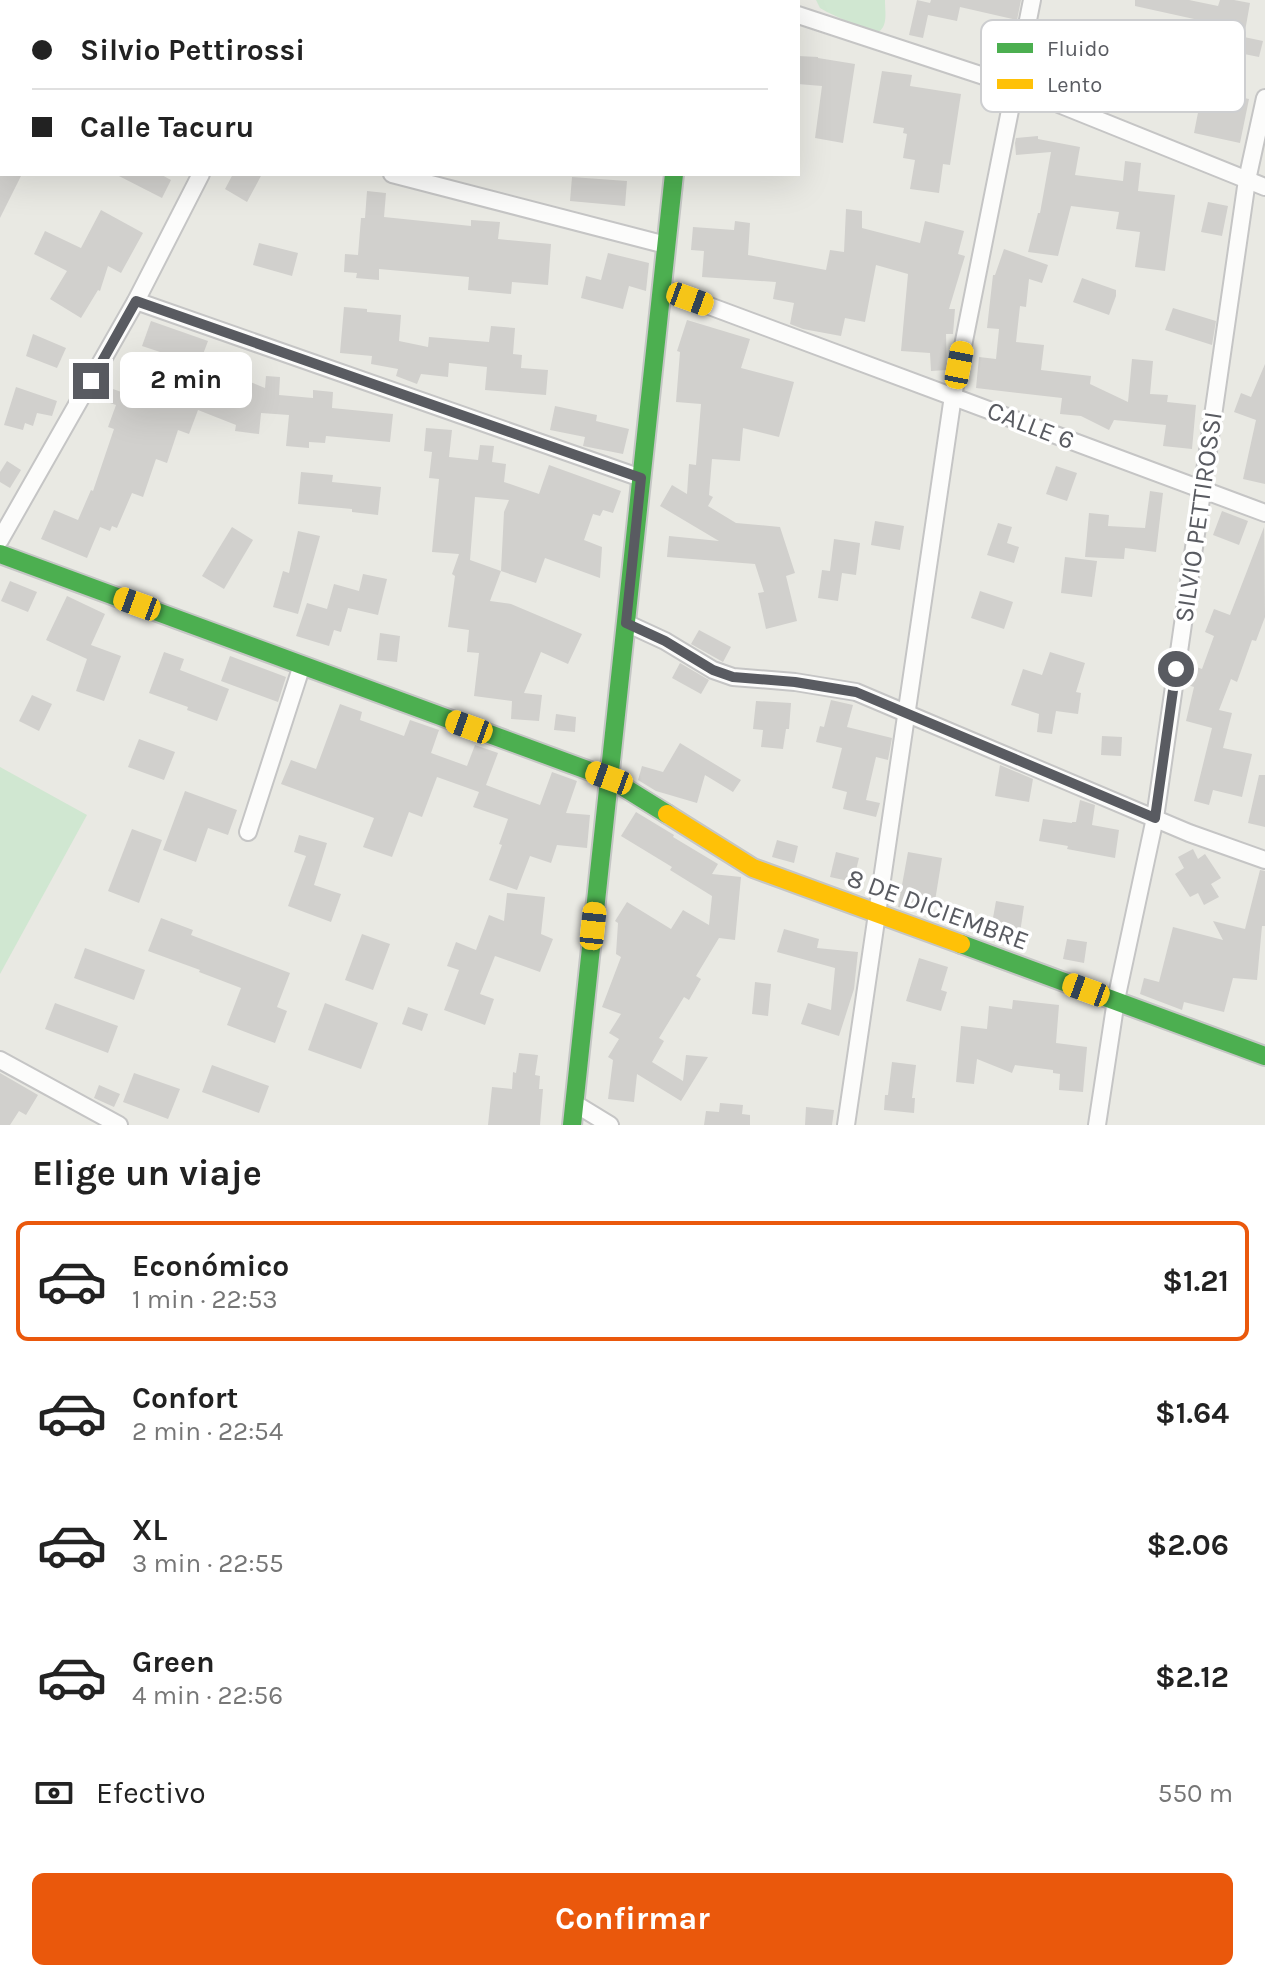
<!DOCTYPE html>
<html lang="es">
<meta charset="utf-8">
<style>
body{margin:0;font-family:Karla,sans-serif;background:#f2f2f2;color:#222;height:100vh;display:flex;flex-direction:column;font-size:30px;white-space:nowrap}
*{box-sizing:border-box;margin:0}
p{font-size:26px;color:#767676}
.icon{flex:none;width:44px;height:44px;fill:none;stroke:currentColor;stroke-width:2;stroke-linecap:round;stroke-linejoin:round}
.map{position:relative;height:1125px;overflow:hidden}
.side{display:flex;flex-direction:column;background:#fff;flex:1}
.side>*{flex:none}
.top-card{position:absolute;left:0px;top:0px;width:800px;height:176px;box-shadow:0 8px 32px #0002;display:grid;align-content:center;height:176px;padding:0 32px;background:#fff}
.end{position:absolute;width:36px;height:36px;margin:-18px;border:10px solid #595b61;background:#fff;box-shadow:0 0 0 4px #fff}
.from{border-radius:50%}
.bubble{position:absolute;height:56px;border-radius:12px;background:#fff;box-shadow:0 8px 32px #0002;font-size:26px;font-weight:700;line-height:56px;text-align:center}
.car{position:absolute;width:24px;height:48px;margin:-24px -12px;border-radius:10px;box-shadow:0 0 6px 2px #0007;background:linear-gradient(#f5c518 24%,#345 0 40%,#f5c518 0 76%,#345 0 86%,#f5c518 0)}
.top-card b{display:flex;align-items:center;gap:28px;height:76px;font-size:30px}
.top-card b+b{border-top:2px solid #e0e0e0}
.top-card i{width:20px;height:20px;background:#222}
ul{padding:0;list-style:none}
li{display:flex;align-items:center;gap:24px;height:120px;margin:0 16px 12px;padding:0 16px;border:4px solid transparent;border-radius:12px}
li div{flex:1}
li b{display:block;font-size:30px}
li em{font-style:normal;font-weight:700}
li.active{border-color:#ea580c}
li>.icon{width:72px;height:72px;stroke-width:1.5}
h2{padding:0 32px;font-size:36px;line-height:96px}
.pay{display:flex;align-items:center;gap:20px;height:88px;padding:0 32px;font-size:30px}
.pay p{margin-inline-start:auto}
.button{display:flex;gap:16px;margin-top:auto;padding:16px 32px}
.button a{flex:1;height:92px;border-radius:12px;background:#ea580c;color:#fff;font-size:32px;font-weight:700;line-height:92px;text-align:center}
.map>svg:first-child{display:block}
.green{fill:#d0e7d1}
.building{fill:#d1d0cd;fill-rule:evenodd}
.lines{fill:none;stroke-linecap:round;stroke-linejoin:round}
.street-casing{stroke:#c5c5c5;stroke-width:20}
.fast-casing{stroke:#c5c6c5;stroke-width:22}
.slow-casing{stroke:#c5c6c5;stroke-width:22}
.street{stroke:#fcfcfb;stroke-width:16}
.fast{stroke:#4caf50;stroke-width:18}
.slow{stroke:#ffc107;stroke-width:18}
.route{stroke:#595b61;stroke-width:10}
.labels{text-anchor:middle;stroke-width:7;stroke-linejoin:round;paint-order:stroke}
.street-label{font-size:26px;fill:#595b61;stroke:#fff}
.key{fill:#fff;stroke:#cdced0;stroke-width:2}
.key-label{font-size:22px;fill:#595b61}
</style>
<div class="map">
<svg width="1265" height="1125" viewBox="0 0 1265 1125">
<rect width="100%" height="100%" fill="#e9e9e3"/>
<g class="green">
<path d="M 816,0 L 885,0 C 885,14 889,29 874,34 L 827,12 L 820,8 Z"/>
<path d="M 0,767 L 87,815 L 0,974 Z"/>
</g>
<g class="building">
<path d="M 917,0 L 930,3 L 931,0 L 1021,0 L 1017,20 L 960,7 L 957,21 L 928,15 L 923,38 L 909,35 Z"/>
<path d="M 1135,0 L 1189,0 L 1218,6 L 1220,0 L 1234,0 L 1250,3 L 1244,37 L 1263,41 L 1259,57 L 1229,51 L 1220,93 L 1249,99 L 1240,143 L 1194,133 L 1214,31 L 1193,26 L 1194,19 L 1135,6 Z"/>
<path d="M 798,56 L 818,57 L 818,58 L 855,64 L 843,143 L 815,138 L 822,86 L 798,84 Z"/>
<path d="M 882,71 L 912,75 L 910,86 L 961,94 L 950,165 L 943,164 L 939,193 L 910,189 L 915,160 L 903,158 L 907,134 L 903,133 L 904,128 L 873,123 Z"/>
<path d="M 1038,136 L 1038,139 L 1080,147 L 1075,175 L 1123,181 L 1125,161 L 1141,163 L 1138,191 L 1175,195 L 1165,271 L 1135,267 L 1140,232 L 1116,229 L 1119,212 L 1071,206 L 1058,256 L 1028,252 L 1038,213 L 1040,213 L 1051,152 L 1016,155 L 1015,143 L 1016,138 Z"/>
<path d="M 0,174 L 22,174 L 0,218 Z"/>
<path d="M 115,174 L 160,174 L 171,180 L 162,198 Z"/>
<path d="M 233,174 L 262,174 L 247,202 L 225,189 Z"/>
<path d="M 572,177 L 627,181 L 625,206 L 570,201 Z"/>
<path d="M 367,191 L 386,193 L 384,217 L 471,226 L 471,220 L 500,222 L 498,239 L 551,244 L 548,285 L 512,282 L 511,294 L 468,290 L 469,277 L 379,269 L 379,280 L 356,278 L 357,273 L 344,272 L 345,254 L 358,255 L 361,218 L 365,218 Z"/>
<path d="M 1208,202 L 1228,206 L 1222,236 L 1201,232 Z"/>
<path d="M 846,209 L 862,211 L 862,228 L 920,243 L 925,221 L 964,231 L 958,254 L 965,256 L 949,309 L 955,309 L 953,334 L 946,334 L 947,370 L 931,371 L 930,353 L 901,351 L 908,274 L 876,265 L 865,322 L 845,318 L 841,336 L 803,329 L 790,324 L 794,303 L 773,299 L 776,282 L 702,277 L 704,251 L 691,250 L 693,227 L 734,230 L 735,221 L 750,223 L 748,255 L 826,270 L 830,250 L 844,252 Z"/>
<path d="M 101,210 L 143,233 L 121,273 L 108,266 L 100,291 L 98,290 L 81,318 L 50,299 L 67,271 L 34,254 L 45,231 L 81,248 Z"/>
<path d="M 259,243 L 298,253 L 292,276 L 253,265 Z"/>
<path d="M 1004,249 L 1048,265 L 1042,283 L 1029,279 L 1026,307 L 1020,306 L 1016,342 L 1044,345 L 1041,370 L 1091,376 L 1090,384 L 1128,402 L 1132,359 L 1153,361 L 1150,394 L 1168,395 L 1167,402 L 1196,405 L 1192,449 L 1163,446 L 1166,425 L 1114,420 L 1109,430 L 1081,416 L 1060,414 L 1062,398 L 976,388 L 979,357 L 996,359 L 999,329 L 987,328 L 993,275 L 995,275 Z"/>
<path d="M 608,253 L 649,263 L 646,291 L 629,286 L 623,309 L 581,298 L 586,276 L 601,280 Z"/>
<path d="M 1082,278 L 1116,290 L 1116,296 L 1109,315 L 1073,302 Z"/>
<path d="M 344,307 L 367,309 L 367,312 L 401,315 L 399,341 L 428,347 L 429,337 L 489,342 L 491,326 L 515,328 L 513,354 L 522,355 L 521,368 L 548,370 L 546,395 L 485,390 L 487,367 L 449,363 L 448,377 L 421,374 L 417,384 L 396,376 L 398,369 L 371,364 L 372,356 L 340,353 Z"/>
<path d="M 1173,308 L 1216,321 L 1212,345 L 1165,330 Z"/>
<path d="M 687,320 L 750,339 L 741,368 L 794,382 L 779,437 L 743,428 L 740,461 L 712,459 L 709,495 L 713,497 L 708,506 L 736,523 L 780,527 L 795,573 L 786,576 L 797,621 L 766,629 L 758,593 L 764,592 L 755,564 L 667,557 L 669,536 L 719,541 L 660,506 L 672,485 L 687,494 L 689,464 L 696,465 L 701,404 L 676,402 L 680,352 L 677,351 Z"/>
<path d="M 151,321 L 208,341 L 199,365 L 142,346 Z"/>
<path d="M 33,334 L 66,348 L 57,368 L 26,356 Z"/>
<path d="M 1265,364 L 1265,484 L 1243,479 L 1256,420 L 1234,412 L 1241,393 L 1251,397 Z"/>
<path d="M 233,375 L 265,388 L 266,376 L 280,377 L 279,395 L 313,398 L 313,390 L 333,392 L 332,408 L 393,414 L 390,442 L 326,436 L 325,443 L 309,442 L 309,448 L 286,446 L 289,415 L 261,413 L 259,434 L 235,431 L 236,425 L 198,410 L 189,434 L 178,430 L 167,463 L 156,459 L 143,497 L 132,493 L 117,528 L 112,526 L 110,531 L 100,527 L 87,558 L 41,539 L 54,510 L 78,520 L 91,490 L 93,491 L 114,429 L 108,427 L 116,405 L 104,401 L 110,388 L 130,395 L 134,385 L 190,407 L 201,380 L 227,391 Z"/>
<path d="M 16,387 L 57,401 L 52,416 L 37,413 L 33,426 L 25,423 L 23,430 L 4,425 Z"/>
<path d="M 555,406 L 597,415 L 596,421 L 629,429 L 623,454 L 583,446 L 585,437 L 550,430 Z"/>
<path d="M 426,428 L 452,430 L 449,457 L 478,460 L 480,445 L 494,446 L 492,462 L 506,464 L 504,482 L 539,494 L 549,465 L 621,491 L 613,513 L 603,510 L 600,516 L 593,514 L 584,540 L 602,547 L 600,578 L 545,558 L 536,583 L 501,571 L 490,601 L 511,604 L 582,634 L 568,664 L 541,652 L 524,693 L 542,695 L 539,721 L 511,719 L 512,701 L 474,696 L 479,653 L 467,652 L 469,630 L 448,627 L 455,576 L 452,574 L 459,554 L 432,552 L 439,479 L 429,478 L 432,452 L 424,451 ZM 475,497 L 509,500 L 504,512 L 501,571 L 470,560 Z"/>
<path d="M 7,461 L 21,470 L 10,488 L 0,482 L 0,472 Z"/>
<path d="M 1056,466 L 1077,473 L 1067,501 L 1046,494 Z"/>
<path d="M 301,472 L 333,475 L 332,482 L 381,487 L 378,515 L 352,512 L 352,509 L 298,504 Z"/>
<path d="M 1150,491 L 1163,493 L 1156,552 L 1125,548 L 1124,559 L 1085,557 L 1089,513 L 1109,515 L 1108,526 L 1145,528 Z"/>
<path d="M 1222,511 L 1248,521 L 1239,545 L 1213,535 Z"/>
<path d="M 875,521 L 904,526 L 900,550 L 871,545 Z"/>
<path d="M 998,523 L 1012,527 L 1007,543 L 1019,547 L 1014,563 L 987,555 Z"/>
<path d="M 232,527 L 253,540 L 224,589 L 202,576 Z"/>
<path d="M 1264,527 L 1265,617 L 1256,641 L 1252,640 L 1237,682 L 1231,679 L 1219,710 L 1232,713 L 1223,748 L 1252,754 L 1242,797 L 1213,790 L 1209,805 L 1194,801 L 1212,728 L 1186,721 L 1194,687 L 1185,684 L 1186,678 L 1191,665 L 1202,669 L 1214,636 L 1205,632 L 1214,609 L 1230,615 Z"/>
<path d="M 298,531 L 320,536 L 298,614 L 273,607 L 283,571 L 289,573 Z"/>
<path d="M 834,539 L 860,543 L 856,575 L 842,573 L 838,601 L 818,598 L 822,570 L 830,571 Z"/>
<path d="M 1065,557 L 1097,561 L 1092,597 L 1061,593 Z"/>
<path d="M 363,574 L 387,579 L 378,615 L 348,608 L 341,632 L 334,630 L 329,646 L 296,636 L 307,603 L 327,609 L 334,584 L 359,591 Z"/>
<path d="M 10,581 L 37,592 L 28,612 L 1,601 Z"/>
<path d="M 980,591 L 1013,602 L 1004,629 L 971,618 Z"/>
<path d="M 67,596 L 105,614 L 91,645 L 121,656 L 104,701 L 76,691 L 87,659 L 46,640 Z"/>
<path d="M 699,630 L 731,647 L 723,662 L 691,644 Z"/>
<path d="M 380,633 L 400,636 L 397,662 L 377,660 Z"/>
<path d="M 164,652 L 184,659 L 180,670 L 229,689 L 217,721 L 187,710 L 188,707 L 149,693 Z"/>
<path d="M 1050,652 L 1085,663 L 1076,692 L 1081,693 L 1078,714 L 1056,711 L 1052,734 L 1037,732 L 1039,714 L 1011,705 L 1023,669 L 1042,675 Z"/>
<path d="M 230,656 L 286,677 L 278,702 L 221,681 Z"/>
<path d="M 680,663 L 709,680 L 701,694 L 672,678 Z"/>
<path d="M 32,695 L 52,704 L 39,731 L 19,721 Z"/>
<path d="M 831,700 L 853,705 L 847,727 L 892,738 L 888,760 L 876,757 L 866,800 L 880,803 L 876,817 L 843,809 L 847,792 L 832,788 L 842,748 L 816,742 L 820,726 L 824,727 Z"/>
<path d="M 756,701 L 791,703 L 789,729 L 786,729 L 783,749 L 761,747 L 763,730 L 753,729 Z"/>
<path d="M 340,704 L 362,712 L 360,720 L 404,736 L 410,720 L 439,730 L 431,753 L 467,766 L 475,745 L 498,753 L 486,785 L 540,805 L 552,772 L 577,781 L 566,813 L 590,815 L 587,848 L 557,845 L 551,863 L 530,856 L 517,890 L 489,880 L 502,845 L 499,844 L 508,819 L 473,807 L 479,792 L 437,777 L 422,817 L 409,812 L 392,857 L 363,847 L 374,818 L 281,784 L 291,760 L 316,769 Z"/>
<path d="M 556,714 L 576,717 L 575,732 L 554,730 Z"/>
<path d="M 1102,736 L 1122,737 L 1121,756 L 1101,755 Z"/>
<path d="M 139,739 L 175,752 L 164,780 L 128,767 Z"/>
<path d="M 680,743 L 741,780 L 733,792 L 705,775 L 697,803 L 656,791 L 638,780 L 642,766 L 663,772 Z"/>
<path d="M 1000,765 L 1033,779 L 1029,802 L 995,796 Z"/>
<path d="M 1259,775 L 1265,775 L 1265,827 L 1248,823 Z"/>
<path d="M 185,791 L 237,810 L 228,835 L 208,828 L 196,862 L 163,850 Z"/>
<path d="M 1080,800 L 1095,805 L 1092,825 L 1119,830 L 1115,858 L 1067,849 L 1068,846 L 1039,841 L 1043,819 L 1072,823 L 1072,822 L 1076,822 Z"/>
<path d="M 636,812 L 674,835 L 673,837 L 718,864 L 712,874 L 741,877 L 735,940 L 719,938 L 696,976 L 701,979 L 689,1000 L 684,997 L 659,1038 L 664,1041 L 652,1062 L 683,1081 L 686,1055 L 708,1057 L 681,1101 L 637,1074 L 634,1102 L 608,1099 L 613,1060 L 608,1057 L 619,1039 L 609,1033 L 621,1014 L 602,1007 L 621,957 L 616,954 L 618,923 L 615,921 L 627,902 L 671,929 L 683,910 L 709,925 L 712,896 L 670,870 L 672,867 L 621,836 Z"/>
<path d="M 132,829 L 162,840 L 139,903 L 108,891 Z"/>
<path d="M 299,835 L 327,843 L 314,885 L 341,894 L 331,922 L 288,906 L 306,856 L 294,852 Z"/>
<path d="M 777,840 L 798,846 L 794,863 L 772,857 Z"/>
<path d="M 1193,849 L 1198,859 L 1205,854 L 1221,878 L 1211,884 L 1219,897 L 1204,905 L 1198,893 L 1190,897 L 1175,874 L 1184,868 L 1178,857 Z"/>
<path d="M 836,852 L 859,858 L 853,882 L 830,877 Z"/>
<path d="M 908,852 L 942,858 L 933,913 L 898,907 Z"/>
<path d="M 1260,870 L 1265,871 L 1265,926 L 1262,926 L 1257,980 L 1233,978 L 1224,1012 L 1184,1002 L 1182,1010 L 1140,994 L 1144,978 L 1159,982 L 1173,927 L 1223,940 L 1213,921 L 1245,929 Z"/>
<path d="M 507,893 L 545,897 L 541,934 L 553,939 L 540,972 L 495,956 L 480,994 L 494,999 L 485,1025 L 444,1010 L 459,970 L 447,966 L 456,942 L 476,950 L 489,915 L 504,921 Z"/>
<path d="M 996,901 L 1024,906 L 1018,946 L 989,940 Z"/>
<path d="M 161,918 L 193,930 L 191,935 L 290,973 L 277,1007 L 287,1011 L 275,1043 L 227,1025 L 241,988 L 199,972 L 200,970 L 148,951 Z"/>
<path d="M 784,929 L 819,939 L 817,948 L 858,952 L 854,989 L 839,1036 L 801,1024 L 808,1003 L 831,1010 L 835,968 L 777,952 Z"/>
<path d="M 362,934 L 390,944 L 373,990 L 345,980 Z"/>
<path d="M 1067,939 L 1087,942 L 1084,963 L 1063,959 Z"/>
<path d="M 85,948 L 145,970 L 134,1000 L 74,978 Z"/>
<path d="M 919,958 L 948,967 L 941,990 L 947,992 L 941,1011 L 906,1001 Z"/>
<path d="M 755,982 L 771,984 L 768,1016 L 752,1014 Z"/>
<path d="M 1013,1000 L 1059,1005 L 1056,1043 L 1087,1047 L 1083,1092 L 1059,1090 L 1060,1074 L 1053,1073 L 1053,1070 L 1015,1065 L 1012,1073 L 977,1059 L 974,1084 L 956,1082 L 961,1026 L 987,1029 L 989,1006 L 1012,1009 Z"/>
<path d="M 55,1003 L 118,1026 L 108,1053 L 45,1029 Z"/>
<path d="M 325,1003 L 378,1023 L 361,1069 L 308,1050 Z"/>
<path d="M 408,1007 L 428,1014 L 422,1031 L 402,1024 Z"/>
<path d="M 519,1053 L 538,1055 L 535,1075 L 540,1076 L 539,1089 L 543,1089 L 540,1125 L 488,1125 L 492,1087 L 512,1089 L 513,1072 L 516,1073 Z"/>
<path d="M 892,1062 L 916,1065 L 912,1098 L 915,1098 L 914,1113 L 884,1110 L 885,1095 L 888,1095 Z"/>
<path d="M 212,1065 L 269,1086 L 259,1113 L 202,1092 Z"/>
<path d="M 0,1073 L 38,1095 L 26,1115 L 19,1111 L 10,1125 L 0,1125 Z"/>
<path d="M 134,1073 L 180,1089 L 168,1119 L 123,1102 Z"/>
<path d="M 99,1085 L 120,1094 L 114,1107 L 94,1098 Z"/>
<path d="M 720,1103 L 743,1105 L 742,1114 L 750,1115 L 750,1125 L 704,1125 L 706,1111 L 719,1112 Z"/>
<path d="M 806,1107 L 834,1110 L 832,1125 L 805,1125 Z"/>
</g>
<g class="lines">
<g class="street-casing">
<g id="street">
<path d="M 739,0 L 746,2"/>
<path d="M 31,2 L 32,0"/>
<path d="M 293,2 L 294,0"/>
<path d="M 798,15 L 1014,86 L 1265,187"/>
<path d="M 0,61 L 2,57"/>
<path d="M 392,174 L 666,245"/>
<path d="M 661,288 L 1265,513"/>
<path d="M 136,301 L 641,478"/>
<path d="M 0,540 L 136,301 L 201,174"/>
<path d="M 626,623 L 665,641 L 713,670 L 733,677 L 795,682 L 856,692 L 1189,833 L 1265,860"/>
<path d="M 248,832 L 302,665"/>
<path d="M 0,1060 L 119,1125"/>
<path d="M 574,1103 L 610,1125"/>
<path d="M 846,1125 L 953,396 L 1032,0"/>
<path d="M 1097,1125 L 1116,1000 L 1155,818 L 1247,180 L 1265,98"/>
</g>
</g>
<g class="fast-casing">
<g id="fast">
<path d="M 692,2 L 693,0"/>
<path d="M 0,554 L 609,778 L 667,814"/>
<path d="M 961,944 L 1265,1056"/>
<path d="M 572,1125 L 674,174"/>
</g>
</g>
<g class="slow-casing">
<path id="slow" d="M 667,814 L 753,868 L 961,944"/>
</g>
<use href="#street" class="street"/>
<use href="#fast" class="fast"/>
<use href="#slow" class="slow"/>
</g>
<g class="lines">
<path class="route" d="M 91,381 L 136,301 L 641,478 L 626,623 L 665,641 L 713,670 L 733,677 L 795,682 L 856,692 L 1155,818 L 1176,669"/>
</g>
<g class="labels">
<g class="street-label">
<text transform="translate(1031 425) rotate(21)" y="9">CALLE 6</text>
<text transform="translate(1198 517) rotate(-82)" y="9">SILVIO PETTIROSSI</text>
<text transform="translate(938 909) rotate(20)" y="9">8 DE DICIEMBRE</text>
</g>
</g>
<rect x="981" y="20" width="264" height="92" rx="12" class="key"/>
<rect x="997" y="43" width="36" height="10" fill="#4caf50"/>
<rect x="997" y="79" width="36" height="10" fill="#ffc107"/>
<g class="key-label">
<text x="1047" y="56">Fluido</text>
<text x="1047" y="92">Lento</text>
</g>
</svg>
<i class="end from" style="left:1176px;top:669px"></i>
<i class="end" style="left:91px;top:381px"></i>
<div class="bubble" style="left:120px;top:352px;width:132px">2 min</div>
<i class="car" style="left:690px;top:299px;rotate:110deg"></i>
<i class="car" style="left:959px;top:365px;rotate:11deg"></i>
<i class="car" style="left:137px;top:604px;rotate:290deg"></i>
<i class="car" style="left:469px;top:727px;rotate:290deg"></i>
<i class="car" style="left:609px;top:778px;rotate:290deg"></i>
<i class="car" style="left:593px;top:926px;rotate:6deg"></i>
<i class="car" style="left:1086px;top:990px;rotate:290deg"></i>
<div class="top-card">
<b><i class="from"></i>Silvio Pettirossi</b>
<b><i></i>Calle Tacuru</b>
</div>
</div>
<section class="side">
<h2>Elige un viaje</h2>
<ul>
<li class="active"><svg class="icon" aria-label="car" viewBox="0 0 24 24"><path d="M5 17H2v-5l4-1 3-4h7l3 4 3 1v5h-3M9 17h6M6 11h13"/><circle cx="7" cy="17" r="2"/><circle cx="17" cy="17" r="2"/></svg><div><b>Económico</b><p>1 min · 22:53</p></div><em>$1.21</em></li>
<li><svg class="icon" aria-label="car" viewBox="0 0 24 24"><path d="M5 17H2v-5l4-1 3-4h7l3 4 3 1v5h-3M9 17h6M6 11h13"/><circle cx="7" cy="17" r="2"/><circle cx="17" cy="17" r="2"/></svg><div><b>Confort</b><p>2 min · 22:54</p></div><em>$1.64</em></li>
<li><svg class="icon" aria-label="car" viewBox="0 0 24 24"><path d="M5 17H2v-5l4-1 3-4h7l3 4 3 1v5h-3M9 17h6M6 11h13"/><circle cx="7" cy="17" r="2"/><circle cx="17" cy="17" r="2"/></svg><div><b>XL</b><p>3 min · 22:55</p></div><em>$2.06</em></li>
<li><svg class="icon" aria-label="car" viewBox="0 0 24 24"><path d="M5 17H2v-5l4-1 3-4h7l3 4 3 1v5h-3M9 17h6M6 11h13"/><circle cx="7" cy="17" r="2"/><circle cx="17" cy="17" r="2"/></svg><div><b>Green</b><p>4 min · 22:56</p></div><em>$2.12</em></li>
</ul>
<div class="pay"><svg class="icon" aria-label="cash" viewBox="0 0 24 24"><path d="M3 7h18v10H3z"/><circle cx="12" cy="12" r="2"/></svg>Efectivo<p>550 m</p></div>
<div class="button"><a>Confirmar</a></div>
</section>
